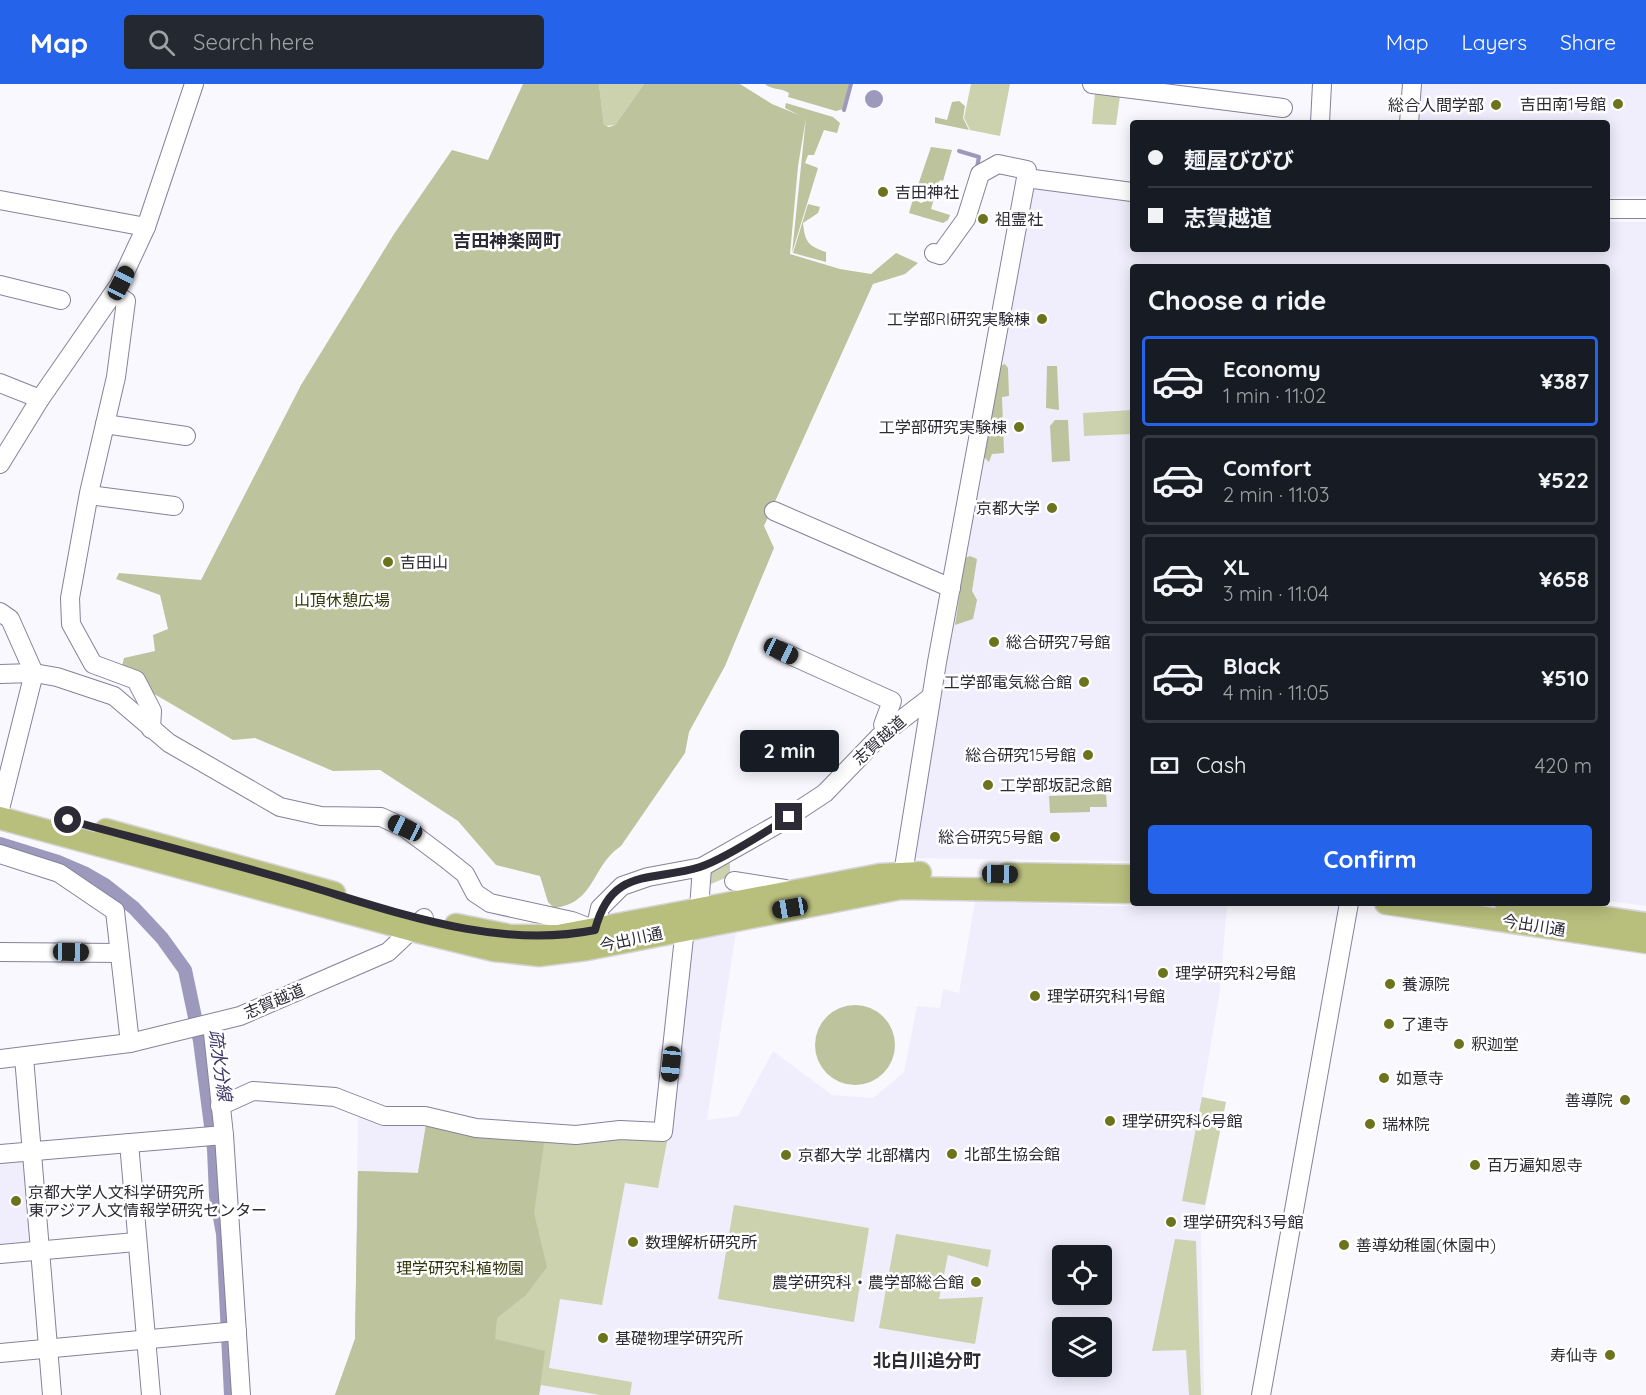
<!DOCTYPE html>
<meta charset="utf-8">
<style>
body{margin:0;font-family:Quicksand,"Noto Sans JP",sans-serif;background:#242831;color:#f1f3f6;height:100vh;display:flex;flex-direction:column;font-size:22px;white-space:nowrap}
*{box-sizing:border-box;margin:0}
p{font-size:20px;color:#9ea1a6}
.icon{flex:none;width:33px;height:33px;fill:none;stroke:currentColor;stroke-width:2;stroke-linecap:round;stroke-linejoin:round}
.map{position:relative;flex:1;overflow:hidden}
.panel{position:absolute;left:1130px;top:180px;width:480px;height:642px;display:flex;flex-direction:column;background:#171b24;border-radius:6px;box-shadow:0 3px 15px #0003}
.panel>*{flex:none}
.guide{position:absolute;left:1130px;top:36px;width:480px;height:132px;border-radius:6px;box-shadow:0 3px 15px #0003;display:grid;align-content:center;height:132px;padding:0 18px;background:#171b24}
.controls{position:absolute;left:1052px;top:1161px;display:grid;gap:12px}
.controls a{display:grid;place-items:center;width:60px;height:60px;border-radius:6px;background:#171b24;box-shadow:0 3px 15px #0003;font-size:30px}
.end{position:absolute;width:27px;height:27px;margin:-14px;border:8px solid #2d2b36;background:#fff;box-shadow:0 0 0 3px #fff}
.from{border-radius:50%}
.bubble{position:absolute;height:42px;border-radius:6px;background:#171b24;box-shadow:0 3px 15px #0003;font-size:20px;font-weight:700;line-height:42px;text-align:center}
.car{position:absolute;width:18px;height:36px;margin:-18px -9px;border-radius:8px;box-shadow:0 0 4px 2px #0007;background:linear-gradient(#222 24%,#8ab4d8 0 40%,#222 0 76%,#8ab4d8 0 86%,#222 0)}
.guide b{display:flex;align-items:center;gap:21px;height:57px;font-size:22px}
.guide b+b{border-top:2px solid #363941}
.guide i{width:15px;height:15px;background:#f1f3f6}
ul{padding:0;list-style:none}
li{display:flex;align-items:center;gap:18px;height:90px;margin:0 12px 9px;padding:0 6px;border:3px solid #363941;border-radius:6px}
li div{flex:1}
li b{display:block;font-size:22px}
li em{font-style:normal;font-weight:700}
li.selected{border-color:#2563eb}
li>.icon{width:54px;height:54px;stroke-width:1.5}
h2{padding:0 18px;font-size:27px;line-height:72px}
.pay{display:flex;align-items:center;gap:15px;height:66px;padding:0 18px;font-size:22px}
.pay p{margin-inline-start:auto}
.button{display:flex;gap:12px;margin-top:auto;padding:12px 18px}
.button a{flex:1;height:69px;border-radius:6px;background:#2563eb;color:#fff;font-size:24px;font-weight:700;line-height:69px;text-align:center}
header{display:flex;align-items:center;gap:36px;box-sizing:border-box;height:84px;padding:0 30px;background:#2563eb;color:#fff}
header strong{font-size:28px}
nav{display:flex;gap:33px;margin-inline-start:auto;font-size:21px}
.search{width:420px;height:54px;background:#242831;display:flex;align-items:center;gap:15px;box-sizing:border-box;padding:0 21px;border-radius:6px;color:#9ea1a6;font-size:22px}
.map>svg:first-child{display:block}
.built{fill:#f0eefd;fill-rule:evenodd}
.green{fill:#ccd2ae}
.forest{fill:#bdc39c}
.water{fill:#9d99bd}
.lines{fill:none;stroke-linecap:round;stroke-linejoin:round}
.stream{stroke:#9d99bd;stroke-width:4}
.canal{stroke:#9d99bd;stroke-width:14}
.minor-casing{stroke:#85829b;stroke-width:20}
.major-casing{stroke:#d5d5d7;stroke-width:25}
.minor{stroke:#fff;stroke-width:18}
.major{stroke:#b8be7c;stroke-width:22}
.route{stroke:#2d2b36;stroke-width:8}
.poi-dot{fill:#6b741d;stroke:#fff;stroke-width:2}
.labels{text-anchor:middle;stroke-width:5;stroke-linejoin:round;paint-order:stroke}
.poi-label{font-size:16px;fill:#2d2b36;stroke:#fff;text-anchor:start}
.park-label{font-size:16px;fill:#333808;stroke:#fff}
.street-label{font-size:16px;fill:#2d2b36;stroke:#fff}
.neighbourhood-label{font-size:18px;font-weight:bold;fill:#2d2b36;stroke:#fff}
.water-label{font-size:18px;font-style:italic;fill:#413869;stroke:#fff}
</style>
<header>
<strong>Map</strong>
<div class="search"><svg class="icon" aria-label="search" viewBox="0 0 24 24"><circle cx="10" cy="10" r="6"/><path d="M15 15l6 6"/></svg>Search here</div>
<nav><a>Map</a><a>Layers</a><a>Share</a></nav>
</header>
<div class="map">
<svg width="1646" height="1311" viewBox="0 0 1646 1311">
<rect width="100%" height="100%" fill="#f9f8fe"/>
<g class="built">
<path d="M 1416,0 L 1646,0 L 1646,112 L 1607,113 L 1606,39 L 1414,39 Z"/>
<path d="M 1029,100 L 1132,113 L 1132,165 L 1606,165 L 1607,138 L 1646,138 L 1646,822 L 1607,817 L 1606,183 L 1132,183 L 1132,777 L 910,774 Z"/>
<path d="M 975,817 L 1106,822 L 1227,821 L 1220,906 L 1202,1013 L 1226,1018 L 1201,1146 L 1204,1311 L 335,1311 L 355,1255 L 358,1026 L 667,1053 L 691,855 L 736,848 L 707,1036 L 738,1032 L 773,967 L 832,1011 L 873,1014 L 904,988 L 917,922 L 940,924 L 943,905 L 959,909 ZM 1062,1172 L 1101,1172 L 1101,1210 L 1062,1210 ZM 1062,1244 L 1101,1244 L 1101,1282 L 1062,1282 Z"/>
<path d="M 23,1074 L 29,1078 L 32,1162 L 0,1164 L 0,1076 Z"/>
</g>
<g class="green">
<path d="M 599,0 L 644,0 L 615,41 L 604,42 Z"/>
<path d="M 971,0 L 1010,0 L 1000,52 L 970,46 L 964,34 Z"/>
<path d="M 1095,9 L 1120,12 L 1116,41 L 1092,40 Z"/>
<path d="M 1132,326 L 1132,350 L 1084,352 L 1083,329 Z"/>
<path d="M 730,777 L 730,792 L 706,802 L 708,789 Z"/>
<path d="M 1202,1013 L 1226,1018 L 1205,1121 L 1182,1117 Z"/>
<path d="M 427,1035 L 668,1053 L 658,1104 L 625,1099 L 602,1221 L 560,1215 L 549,1284 L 632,1298 L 630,1311 L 600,1311 L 541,1301 L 539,1311 L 335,1311 L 355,1255 L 358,1087 L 418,1089 Z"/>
<path d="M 734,1121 L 869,1144 L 854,1238 L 718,1215 Z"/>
<path d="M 896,1150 L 991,1166 L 988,1183 L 948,1171 L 939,1215 L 983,1213 L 975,1260 L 879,1244 Z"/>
<path d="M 1175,1155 L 1196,1157 L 1201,1311 L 1189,1311 L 1186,1266 L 1152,1267 Z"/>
</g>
<g class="forest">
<path d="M 523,0 L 599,0 L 604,41 L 609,43 L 615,41 L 644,0 L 740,0 L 772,20 L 799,31 L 785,24 L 786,19 L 833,33 L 840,39 L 837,49 L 824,46 L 814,71 L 808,71 L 805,79 L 818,84 L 792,169 L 806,34 L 798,82 L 790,170 L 840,185 L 871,190 L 896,169 L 918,179 L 905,190 L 873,200 L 764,442 L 774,464 L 725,582 L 689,648 L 685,669 L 621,762 C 591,782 596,819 554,824 L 548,818 L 540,792 L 496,781 L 458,737 L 380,686 L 333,687 L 255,654 L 233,656 L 120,590 L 124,574 L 155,567 L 153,551 L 168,545 L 160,511 L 116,495 L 119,489 L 201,496 L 301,301 L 394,150 L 452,66 L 488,76 Z"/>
<path d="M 765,0 L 850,0 L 843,25 L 836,27 L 788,13 L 789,9 C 782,4 772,6 765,0 Z"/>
<path d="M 959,17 L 965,22 L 963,34 L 969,46 L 935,39 L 935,33 L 947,36 L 952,18 Z"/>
<path d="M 931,63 L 952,66 L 943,97 L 940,96 L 938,100 L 933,101 L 921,115 L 916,107 Z"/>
<path d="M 937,104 L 931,125 L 950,131 L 948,136 L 943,139 L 909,129 L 913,115 L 921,119 C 930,117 929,106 937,104 Z"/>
<path d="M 808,120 L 820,123 L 818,129 L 803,139 C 805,158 808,162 826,168 L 826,178 L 793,169 Z"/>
<path d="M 1005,280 L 1008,284 L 1009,312 L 1002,313 L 1004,369 L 992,370 L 989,378 L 984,373 L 1000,282 Z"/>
<path d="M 1047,282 L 1057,282 L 1059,326 L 1046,324 Z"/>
<path d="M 1055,336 L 1068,336 L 1070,377 L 1052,378 L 1050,342 Z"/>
<path d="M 970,472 L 977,475 L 972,507 L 977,516 L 973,535 L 955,541 L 965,474 Z"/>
<path d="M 1106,710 L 1107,723 L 1090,723 L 1090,728 L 1050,729 L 1049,712 Z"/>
<circle cx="855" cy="961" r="40"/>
<path d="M 427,1035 L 545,1053 L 534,1129 L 547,1183 L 526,1211 L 497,1234 L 495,1255 L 545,1267 L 539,1311 L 335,1311 L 355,1255 L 358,1087 L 418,1089 Z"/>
</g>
<circle class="water" cx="874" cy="15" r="9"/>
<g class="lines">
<g class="stream">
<path d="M 844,26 L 851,0"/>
<path d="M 959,67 L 979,73 L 977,83"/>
</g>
<path class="canal" d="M 0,760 L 58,778 L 86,790 L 105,801 L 134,824 L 162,854 L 185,886 L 200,957 L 214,1065 L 216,1112 L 223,1150 L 231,1311"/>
<g class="minor-casing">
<g id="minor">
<path d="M 1092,0 L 1283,24"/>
<path d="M 1320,39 L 1322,0"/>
<path d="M 1409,39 L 1412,0"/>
<path d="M 0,116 L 146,143"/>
<path d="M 1606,125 L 1646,125"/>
<path d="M 934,169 L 940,171 L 966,135 L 980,90 L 998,80 L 1027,86"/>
<path d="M 0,201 L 61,216"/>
<path d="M 114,209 L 126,217 L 116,293 L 89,409 L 70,514 L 71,540 L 93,580 L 136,596 L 152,627 L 151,645"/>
<path d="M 0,299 L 40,315"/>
<path d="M 105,340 L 186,352"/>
<path d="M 0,380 L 40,315 L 119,201 L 146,143 L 194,0"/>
<path d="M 89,411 L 174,422"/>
<path d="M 774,427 L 951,504"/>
<path d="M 0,528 L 10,535 L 34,589 L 0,725"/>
<path d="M 781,567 L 892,617 L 883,641 L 886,648"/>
<path d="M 0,590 L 34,589 L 57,593 L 114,612 L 169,659 L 280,723 L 321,732 L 381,733 L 405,744 L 445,774 L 465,790 L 475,809 L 490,819 L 572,837 L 595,846 L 600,824 L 622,802 L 648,793 L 702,783 L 778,740 L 825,709 L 879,653 L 931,613"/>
<path d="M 0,770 L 59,789 L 115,827 L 130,959"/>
<path d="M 734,797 L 785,805"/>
<path d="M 901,802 L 937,578 L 1026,94 L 1132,108"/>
<path d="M 699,825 L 702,783"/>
<path d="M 0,868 L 119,869"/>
<path d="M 212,940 L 224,1051 L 241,1311"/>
<path d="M 24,973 L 52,1311"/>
<path d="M 0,975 L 130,959 L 240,932 L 388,868 L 424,834"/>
<path d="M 220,1022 L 253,1007 L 335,1013 L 384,1032 L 425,1032 L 476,1044 L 576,1051 L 620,1046 L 663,1048 L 685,844"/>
<path d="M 129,1059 L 151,1311"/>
<path d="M 0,1070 L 224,1051"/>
<path d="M 0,1170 L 136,1158"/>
<path d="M 0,1269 L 237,1247"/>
<path d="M 1261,1311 L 1349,819"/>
</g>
</g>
<g class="major-casing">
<g id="major">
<path d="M 0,734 L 412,846 L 494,866 L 539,871 L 587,865 L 901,804 L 1132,808"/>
<path d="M 106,746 L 334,809"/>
<path d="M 1007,790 L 1132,792"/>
<path d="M 1386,819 L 1646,858"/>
<path d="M 1506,819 L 1646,840"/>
<path d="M 456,841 L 511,852 L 558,852 L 880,791 L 920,789"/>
</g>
</g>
<use href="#minor" class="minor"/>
<use href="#major" class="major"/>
</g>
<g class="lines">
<path class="route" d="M 68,736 C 142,756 215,775 288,796 C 386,824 492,867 595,846 C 611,783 651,798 700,783 C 722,776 769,746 789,733"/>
</g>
<g class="poi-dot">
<circle cx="1618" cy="20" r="6"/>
<circle cx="1496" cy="21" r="6"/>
<circle cx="883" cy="108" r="6"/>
<circle cx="983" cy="135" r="6"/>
<circle cx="1042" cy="235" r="6"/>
<circle cx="1019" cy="343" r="6"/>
<circle cx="1052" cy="424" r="6"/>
<circle cx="388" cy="478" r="6"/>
<circle cx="994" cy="558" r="6"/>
<circle cx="1084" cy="598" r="6"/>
<circle cx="1088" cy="671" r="6"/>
<circle cx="988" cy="701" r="6"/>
<circle cx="1055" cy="753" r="6"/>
<circle cx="1163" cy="889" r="6"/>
<circle cx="1390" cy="900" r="6"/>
<circle cx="1035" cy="912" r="6"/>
<circle cx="1389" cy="940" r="6"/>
<circle cx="1459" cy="960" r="6"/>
<circle cx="1384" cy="994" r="6"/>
<circle cx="1625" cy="1016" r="6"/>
<circle cx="1110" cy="1037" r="6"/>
<circle cx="1370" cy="1040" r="6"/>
<circle cx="952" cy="1070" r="6"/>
<circle cx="786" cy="1071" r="6"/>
<circle cx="1475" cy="1081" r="6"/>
<circle cx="16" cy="1117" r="6"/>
<circle cx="1171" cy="1138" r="6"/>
<circle cx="633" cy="1158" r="6"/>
<circle cx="1344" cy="1161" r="6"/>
<circle cx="976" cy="1198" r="6"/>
<circle cx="603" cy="1254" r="6"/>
<circle cx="1610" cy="1271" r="6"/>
</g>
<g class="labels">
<g class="poi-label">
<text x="1606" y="26" text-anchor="end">吉田南1号館</text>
<text x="1484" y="27" text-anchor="end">総合人間学部</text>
<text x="895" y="114">吉田神社</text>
<text x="995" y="141">祖霊社</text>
<text x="1030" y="241" text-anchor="end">工学部RI研究実験棟</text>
<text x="1007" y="349" text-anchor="end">工学部研究実験棟</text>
<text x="1040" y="430" text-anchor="end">京都大学</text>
<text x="400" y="484">吉田山</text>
<text x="1006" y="564">総合研究7号館</text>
<text x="1072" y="604" text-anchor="end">工学部電気総合館</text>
<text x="1076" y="677" text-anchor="end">総合研究15号館</text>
<text x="1000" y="707">工学部坂記念館</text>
<text x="1043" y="759" text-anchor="end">総合研究5号館</text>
<text x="1175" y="895">理学研究科2号館</text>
<text x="1402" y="906">養源院</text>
<text x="1047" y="918">理学研究科1号館</text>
<text x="1401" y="946">了連寺</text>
<text x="1471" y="966">釈迦堂</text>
<text x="1396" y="1000">如意寺</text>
<text x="1613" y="1022" text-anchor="end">善導院</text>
<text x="1122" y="1043">理学研究科6号館</text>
<text x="1382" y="1046">瑞林院</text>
<text x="964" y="1076">北部生協会館</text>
<text x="798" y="1077">京都大学 北部構内</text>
<text x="1487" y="1087">百万遍知恩寺</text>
<text x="28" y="1114">京都大学人文科学研究所<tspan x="28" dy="18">東アジア人文情報学研究センター</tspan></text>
<text x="1183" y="1144">理学研究科3号館</text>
<text x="645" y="1164">数理解析研究所</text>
<text x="1356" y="1167">善導幼稚園(休園中)</text>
<text x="964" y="1204" text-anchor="end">農学研究科・農学部総合館</text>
<text x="615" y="1260">基礎物理学研究所</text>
<text x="1598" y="1277" text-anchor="end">寿仙寺</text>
</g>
<g class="park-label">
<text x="342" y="522">山頂休憩広場</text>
<text x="460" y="1190">理学研究科植物園</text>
</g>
<g class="street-label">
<text transform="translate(879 656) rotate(-42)" y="6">志賀越道</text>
<text transform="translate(1534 841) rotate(9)" y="6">今出川通</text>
<text transform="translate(631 855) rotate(-12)" y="6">今出川通</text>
<text transform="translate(274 917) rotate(-23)" y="6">志賀越道</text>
</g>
<g class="neighbourhood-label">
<text x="507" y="163">吉田神楽岡町</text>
<text x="927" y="1283">北白川追分町</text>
</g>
<g class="water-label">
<text transform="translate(220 981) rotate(82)" y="6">疏水分線</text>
</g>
</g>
</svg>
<div class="controls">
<a><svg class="icon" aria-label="locate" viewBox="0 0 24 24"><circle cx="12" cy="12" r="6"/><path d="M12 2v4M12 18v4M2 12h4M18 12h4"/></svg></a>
<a><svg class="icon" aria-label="layers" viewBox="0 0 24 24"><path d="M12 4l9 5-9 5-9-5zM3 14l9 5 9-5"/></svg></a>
</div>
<i class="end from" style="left:68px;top:736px"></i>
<i class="end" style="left:789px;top:733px"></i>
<div class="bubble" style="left:740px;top:646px;width:99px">2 min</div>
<i class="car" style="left:121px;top:199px;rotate:27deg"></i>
<i class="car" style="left:781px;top:567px;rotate:115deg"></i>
<i class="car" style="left:405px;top:744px;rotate:295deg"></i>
<i class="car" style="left:1000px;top:790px;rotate:91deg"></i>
<i class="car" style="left:790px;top:824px;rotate:260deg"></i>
<i class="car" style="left:71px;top:868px;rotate:91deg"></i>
<i class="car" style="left:671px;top:980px;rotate:186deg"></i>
<div class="guide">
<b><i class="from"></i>麺屋びびび</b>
<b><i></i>志賀越道</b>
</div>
<section class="panel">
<h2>Choose a ride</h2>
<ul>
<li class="selected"><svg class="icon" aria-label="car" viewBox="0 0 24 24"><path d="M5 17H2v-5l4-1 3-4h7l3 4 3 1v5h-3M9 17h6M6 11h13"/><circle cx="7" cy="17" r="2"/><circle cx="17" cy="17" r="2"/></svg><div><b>Economy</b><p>1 min · 11:02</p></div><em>¥387</em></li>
<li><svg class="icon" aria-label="car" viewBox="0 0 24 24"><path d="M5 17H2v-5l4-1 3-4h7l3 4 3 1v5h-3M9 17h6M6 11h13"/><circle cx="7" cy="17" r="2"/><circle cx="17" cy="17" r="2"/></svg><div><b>Comfort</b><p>2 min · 11:03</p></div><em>¥522</em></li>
<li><svg class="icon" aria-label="car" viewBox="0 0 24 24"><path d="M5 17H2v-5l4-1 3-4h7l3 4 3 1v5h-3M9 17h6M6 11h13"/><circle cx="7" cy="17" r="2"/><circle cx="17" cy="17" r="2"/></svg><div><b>XL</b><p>3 min · 11:04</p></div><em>¥658</em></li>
<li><svg class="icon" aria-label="car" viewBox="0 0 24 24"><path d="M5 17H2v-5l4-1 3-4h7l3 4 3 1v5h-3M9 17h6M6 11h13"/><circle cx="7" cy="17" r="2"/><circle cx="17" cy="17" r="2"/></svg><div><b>Black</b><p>4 min · 11:05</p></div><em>¥510</em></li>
</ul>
<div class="pay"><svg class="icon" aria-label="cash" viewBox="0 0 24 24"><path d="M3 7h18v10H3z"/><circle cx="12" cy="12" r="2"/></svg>Cash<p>420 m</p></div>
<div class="button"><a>Confirm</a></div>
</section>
</div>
